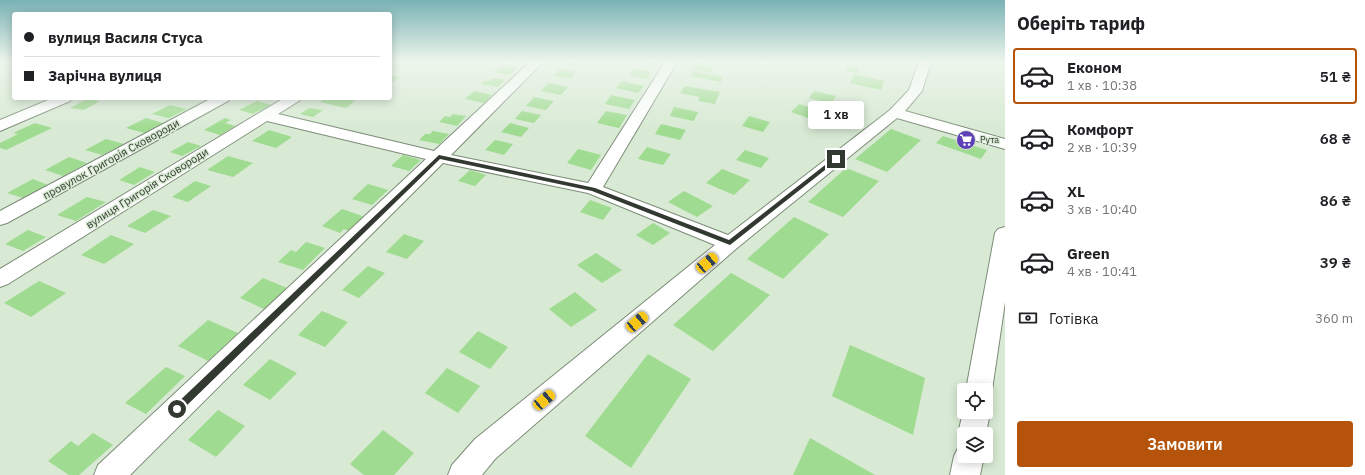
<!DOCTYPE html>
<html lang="uk">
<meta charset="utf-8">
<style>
body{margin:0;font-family:"IBM Plex Sans",sans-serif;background:#f2f2f2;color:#202124;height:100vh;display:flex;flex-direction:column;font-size:15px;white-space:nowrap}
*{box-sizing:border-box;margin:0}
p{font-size:13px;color:#757577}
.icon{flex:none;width:22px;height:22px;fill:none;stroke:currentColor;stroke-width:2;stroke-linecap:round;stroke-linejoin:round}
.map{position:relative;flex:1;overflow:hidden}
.side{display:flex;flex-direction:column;background:#fff;width:360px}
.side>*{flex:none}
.banner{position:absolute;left:12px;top:12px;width:380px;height:88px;border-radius:4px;box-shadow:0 2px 10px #0003;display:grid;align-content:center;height:88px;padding:0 12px;background:#fff}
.tools{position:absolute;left:957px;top:383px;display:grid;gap:8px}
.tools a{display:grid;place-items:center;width:36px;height:36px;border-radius:4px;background:#fff;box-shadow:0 2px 10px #0003;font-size:20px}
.end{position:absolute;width:18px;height:18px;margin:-9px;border:5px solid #323930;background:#fff;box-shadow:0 0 0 2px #fff}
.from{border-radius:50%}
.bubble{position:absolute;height:28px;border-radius:4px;background:#fff;box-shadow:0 2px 10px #0003;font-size:13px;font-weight:600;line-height:28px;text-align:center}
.car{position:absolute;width:12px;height:24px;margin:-12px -6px;border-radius:5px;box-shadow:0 0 3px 1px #0007;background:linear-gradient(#f5c518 24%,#345 0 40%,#f5c518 0 76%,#345 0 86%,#f5c518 0)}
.banner b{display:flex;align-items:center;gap:14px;height:38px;font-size:15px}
.banner b+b{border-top:1px solid #e0e0e0}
.banner i{width:10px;height:10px;background:#202124}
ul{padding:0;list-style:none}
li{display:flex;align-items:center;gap:12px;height:56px;margin:0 8px 6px;padding:0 4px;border:2px solid transparent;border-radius:4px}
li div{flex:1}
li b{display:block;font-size:15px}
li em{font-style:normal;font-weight:600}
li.active{border-color:#b45309}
li>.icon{width:36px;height:36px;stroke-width:1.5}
h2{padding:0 12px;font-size:18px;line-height:48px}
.pay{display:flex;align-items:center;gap:10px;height:44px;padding:0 12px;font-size:15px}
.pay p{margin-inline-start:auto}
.cta{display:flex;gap:8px;margin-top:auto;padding:8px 12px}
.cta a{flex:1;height:46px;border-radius:4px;background:#b45309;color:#fff;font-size:16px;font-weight:600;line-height:46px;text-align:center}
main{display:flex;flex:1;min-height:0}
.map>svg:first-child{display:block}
.building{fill:#9fdb90}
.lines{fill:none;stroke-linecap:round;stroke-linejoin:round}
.minor-casing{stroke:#7c8c78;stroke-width:2}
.minor{fill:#fff;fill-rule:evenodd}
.route{fill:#323930}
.labels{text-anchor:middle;stroke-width:3;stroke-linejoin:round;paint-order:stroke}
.far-poi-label{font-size:9px;fill:#323930;stroke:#d8ead4;text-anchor:start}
.street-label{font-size:11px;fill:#323930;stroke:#d8ead4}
</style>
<main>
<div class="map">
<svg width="1005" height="475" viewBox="0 0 1005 475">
<rect width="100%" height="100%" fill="#d8ead4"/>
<g class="building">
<path d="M 390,62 L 406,62 L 397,69 L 390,68 Z"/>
<path d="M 565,62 L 580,62 L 577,67 L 563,64 Z"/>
<path d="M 638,62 L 657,62 L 654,66 Z"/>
<path d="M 695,62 L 714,66 L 711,73 L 691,69 Z"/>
<path d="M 502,65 L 518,68 L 510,75 L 494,72 Z"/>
<path d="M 847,65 L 859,67 L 859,73 L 846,71 Z"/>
<path d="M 559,69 L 576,72 L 571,79 L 553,76 Z"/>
<path d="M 634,69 L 651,72 L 647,79 L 629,76 Z"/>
<path d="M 694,71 L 723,77 L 721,82 L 691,76 Z"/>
<path d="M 854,74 L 884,81 L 881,90 L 850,83 Z"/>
<path d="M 390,75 L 400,77 L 390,84 Z"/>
<path d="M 493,78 L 505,80 L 498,87 L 481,84 L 484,81 L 489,81 Z"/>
<path d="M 622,81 L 644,86 L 638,93 L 616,88 Z"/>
<path d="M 548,83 L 568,87 L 561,95 L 541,91 Z"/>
<path d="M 685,86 L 720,92 L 715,104 L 698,101 L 700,97 L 680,93 Z"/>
<path d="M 474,91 L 492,95 L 484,103 L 465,99 Z"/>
<path d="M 814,91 L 836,96 L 832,103 L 809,98 Z"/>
<path d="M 611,95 L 635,100 L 629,109 L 605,104 Z"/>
<path d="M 534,97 L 554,101 L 546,110 L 526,106 Z"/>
<path d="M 326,98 L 344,98 L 355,101 L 346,108 L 320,102 Z"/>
<path d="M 87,99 L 100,101 L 84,110 L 70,108 Z"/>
<path d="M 257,101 L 271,105 L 253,114 L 239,110 Z"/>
<path d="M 799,104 L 818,110 L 811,119 L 791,112 Z"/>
<path d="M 170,105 L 187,109 L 169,118 L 152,114 Z"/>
<path d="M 674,107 L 698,112 L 694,121 L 670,116 Z"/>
<path d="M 309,108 L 323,110 L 313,117 L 300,114 Z"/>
<path d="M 522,111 L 541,115 L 534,123 L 515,119 Z"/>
<path d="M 606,111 L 627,115 L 619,128 L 597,123 Z"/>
<path d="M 453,114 L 466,116 L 457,126 L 439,122 L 445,116 L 450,117 Z"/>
<path d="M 749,116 L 770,122 L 763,132 L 742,126 Z"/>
<path d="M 146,118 L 163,123 L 144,133 L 126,128 Z"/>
<path d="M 225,118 L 231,120 L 225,123 L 235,126 L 220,135 L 204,130 Z"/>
<path d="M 35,123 L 52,128 L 6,150 L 0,148 L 0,143 L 18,134 L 13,133 Z"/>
<path d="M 510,123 L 529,128 L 521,137 L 501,132 Z"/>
<path d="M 661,124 L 686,130 L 680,140 L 655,134 Z"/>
<path d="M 891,129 L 921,140 L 887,172 L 855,159 Z"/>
<path d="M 269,130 L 292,137 L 276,148 L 252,141 Z"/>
<path d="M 433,131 L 449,134 L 439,144 L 419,140 L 425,134 L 430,134 Z"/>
<path d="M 943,136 L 987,150 L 981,159 L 936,143 Z"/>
<path d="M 106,139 L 124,144 L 102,155 L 85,150 Z"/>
<path d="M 495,140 L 513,144 L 504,155 L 485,150 Z"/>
<path d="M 188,142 L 201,146 L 182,156 L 170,152 Z"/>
<path d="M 647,147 L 671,154 L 663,165 L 638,159 Z"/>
<path d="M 578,149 L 601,155 L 591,170 L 567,163 Z"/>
<path d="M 745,150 L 769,158 L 761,168 L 736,160 Z"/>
<path d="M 403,155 L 421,160 L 409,171 L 391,166 Z"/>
<path d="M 228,156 L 253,163 L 233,177 L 207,170 Z"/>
<path d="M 69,157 L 87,163 L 63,176 L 45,170 Z"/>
<path d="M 140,167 L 155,172 L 134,185 L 119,180 Z"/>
<path d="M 846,168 L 879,181 L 843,217 L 808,202 Z"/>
<path d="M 722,169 L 750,180 L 734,195 L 706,183 Z"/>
<path d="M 470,170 L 486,175 L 475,186 L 458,181 Z"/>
<path d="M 33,179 L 48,185 L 23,198 L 7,193 Z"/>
<path d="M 195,181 L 211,186 L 188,202 L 172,197 Z"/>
<path d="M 368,184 L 388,190 L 372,205 L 352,199 Z"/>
<path d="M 684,191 L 713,206 L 697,217 L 668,202 Z"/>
<path d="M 87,197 L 106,202 L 76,221 L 57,215 Z"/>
<path d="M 590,200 L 612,208 L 603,220 L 580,212 Z"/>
<path d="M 342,209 L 371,219 L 355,233 L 344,229 L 340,233 L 322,226 Z"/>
<path d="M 153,210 L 171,216 L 145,233 L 127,226 Z"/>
<path d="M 794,217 L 829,234 L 783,279 L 747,259 Z"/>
<path d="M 653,223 L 670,233 L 653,245 L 636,235 Z"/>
<path d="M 28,230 L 46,237 L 23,251 L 5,244 Z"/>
<path d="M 404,234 L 424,241 L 407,259 L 386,252 Z"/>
<path d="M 111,235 L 134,244 L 104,264 L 81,255 Z"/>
<path d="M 306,242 L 325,248 L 303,270 L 278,262 L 291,250 L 296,252 Z"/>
<path d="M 596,253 L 622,270 L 602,283 L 577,265 Z"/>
<path d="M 368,266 L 385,273 L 359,298 L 342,290 Z"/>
<path d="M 731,273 L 770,295 L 713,351 L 673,325 Z"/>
<path d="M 263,278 L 287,288 L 264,309 L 240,298 Z"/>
<path d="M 39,281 L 66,293 L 31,317 L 4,303 Z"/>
<path d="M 575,292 L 597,310 L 571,327 L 549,309 Z"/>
<path d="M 322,311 L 348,322 L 325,347 L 298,335 Z"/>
<path d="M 208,320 L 238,333 L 208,361 L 178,346 Z"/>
<path d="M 478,331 L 508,347 L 490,369 L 459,352 Z"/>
<path d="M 850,345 L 925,378 L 913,435 L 832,396 Z"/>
<path d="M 648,354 L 691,379 L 631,468 L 585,436 Z"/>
<path d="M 270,359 L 297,373 L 270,400 L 243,385 Z"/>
<path d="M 166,367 L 185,376 L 146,414 L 125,403 Z"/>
<path d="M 447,368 L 480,386 L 458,413 L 425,393 Z"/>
<path d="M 218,410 L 245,426 L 216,457 L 188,440 Z"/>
<path d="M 383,430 L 414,453 L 394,475 L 364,475 L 350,464 Z"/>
<path d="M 93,433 L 113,445 L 79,475 L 69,475 L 48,461 L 71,441 L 78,446 Z"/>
<path d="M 810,438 L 875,475 L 793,475 Z"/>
</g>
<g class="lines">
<g class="minor-casing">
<g id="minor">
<path d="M 530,62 L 543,62 L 451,155 L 588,183 L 665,62 L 677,62 L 603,187 L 728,235 L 890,110 L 909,90 L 919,62 L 931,62 L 922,91 L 905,111 L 1005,139 L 1005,149 L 897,118 L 737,248 L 495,459 L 482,475 L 448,475 L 452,465 L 475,439 L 715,245 L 588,193 L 443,163 L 130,475 L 94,475 L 98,465 L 426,159 L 267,121 L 8,284 L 0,287 L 0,269 L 284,98 L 301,98 L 299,101 L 278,114 L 434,151 Z"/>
<path d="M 53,98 L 72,98 L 70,101 L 0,131 L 0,120 Z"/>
<path d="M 212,98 L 230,98 L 228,101 L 7,223 L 0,225 L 0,211 Z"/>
<path d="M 1005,227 L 1005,302 L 992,390 L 988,398 L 986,399 L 986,390 L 966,390 L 995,233 L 998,229 Z"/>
<path d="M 986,404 L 990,412 L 986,434 L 964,434 L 964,444 L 962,443 L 958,434 L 964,408 L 964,412 L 986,412 Z"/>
<path d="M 964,444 L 964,456 L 984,456 L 980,475 L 950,475 L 954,456 L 959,446 Z"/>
</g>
</g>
<use href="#minor" class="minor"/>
</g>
<linearGradient id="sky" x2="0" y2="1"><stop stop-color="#7ab2b5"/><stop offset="0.48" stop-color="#edf6ec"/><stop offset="1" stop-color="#edf6ec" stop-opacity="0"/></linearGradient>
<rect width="1005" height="129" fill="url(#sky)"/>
<path class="route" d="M 439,155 L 595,188 L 729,240 L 834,158 L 839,159 L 730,245 L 592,191 L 440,159 L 180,412 L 174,412 L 173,409 L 174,406 Z"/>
<defs>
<g id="supermarket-disc" transform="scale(1)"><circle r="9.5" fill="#5e3fb7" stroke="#d8ead4"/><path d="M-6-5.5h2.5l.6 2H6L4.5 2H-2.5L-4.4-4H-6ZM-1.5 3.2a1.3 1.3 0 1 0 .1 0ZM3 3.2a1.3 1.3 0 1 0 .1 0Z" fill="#fff"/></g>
</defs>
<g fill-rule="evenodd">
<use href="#supermarket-disc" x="966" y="140"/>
</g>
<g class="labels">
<g class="far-poi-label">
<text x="980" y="143">Рута</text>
</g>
<g class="street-label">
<text transform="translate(111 159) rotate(-29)" y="4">провулок Григорія Сковороди</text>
<text transform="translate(147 188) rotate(-32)" y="4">вулиця Григорія Сковороди</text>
</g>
</g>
</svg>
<div class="tools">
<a><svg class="icon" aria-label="locate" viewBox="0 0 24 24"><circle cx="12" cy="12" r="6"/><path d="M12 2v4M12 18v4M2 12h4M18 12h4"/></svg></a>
<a><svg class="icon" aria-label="layers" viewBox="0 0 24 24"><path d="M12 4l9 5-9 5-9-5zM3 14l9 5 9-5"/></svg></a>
</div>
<i class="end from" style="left:177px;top:409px"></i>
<i class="end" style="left:836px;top:159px"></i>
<div class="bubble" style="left:808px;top:101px;width:56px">1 хв</div>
<i class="car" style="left:707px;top:263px;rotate:50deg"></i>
<i class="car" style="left:637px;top:322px;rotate:50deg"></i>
<i class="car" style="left:544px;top:400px;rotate:50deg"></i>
<div class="banner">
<b><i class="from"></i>вулиця Василя Стуса</b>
<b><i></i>Зарічна вулиця</b>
</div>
</div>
<section class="side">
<h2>Оберіть тариф</h2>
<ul>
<li class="active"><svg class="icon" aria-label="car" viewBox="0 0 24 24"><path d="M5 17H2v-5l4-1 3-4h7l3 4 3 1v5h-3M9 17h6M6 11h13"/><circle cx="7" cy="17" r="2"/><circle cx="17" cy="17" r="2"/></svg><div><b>Економ</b><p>1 хв · 10:38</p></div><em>51 ₴</em></li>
<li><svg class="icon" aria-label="car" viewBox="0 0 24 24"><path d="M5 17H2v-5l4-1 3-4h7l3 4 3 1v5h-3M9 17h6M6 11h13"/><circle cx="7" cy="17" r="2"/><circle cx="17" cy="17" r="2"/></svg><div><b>Комфорт</b><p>2 хв · 10:39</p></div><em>68 ₴</em></li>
<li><svg class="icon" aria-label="car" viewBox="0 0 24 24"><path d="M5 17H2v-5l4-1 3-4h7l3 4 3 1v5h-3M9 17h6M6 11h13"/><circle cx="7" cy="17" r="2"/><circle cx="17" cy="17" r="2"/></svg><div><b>XL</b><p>3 хв · 10:40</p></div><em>86 ₴</em></li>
<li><svg class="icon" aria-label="car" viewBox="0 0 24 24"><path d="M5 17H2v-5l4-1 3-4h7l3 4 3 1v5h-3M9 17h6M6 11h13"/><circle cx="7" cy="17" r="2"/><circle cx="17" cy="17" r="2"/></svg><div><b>Green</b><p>4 хв · 10:41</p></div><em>39 ₴</em></li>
</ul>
<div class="pay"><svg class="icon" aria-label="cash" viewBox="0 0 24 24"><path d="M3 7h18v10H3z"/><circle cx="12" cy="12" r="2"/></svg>Готівка<p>360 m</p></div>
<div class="cta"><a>Замовити</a></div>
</section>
</main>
